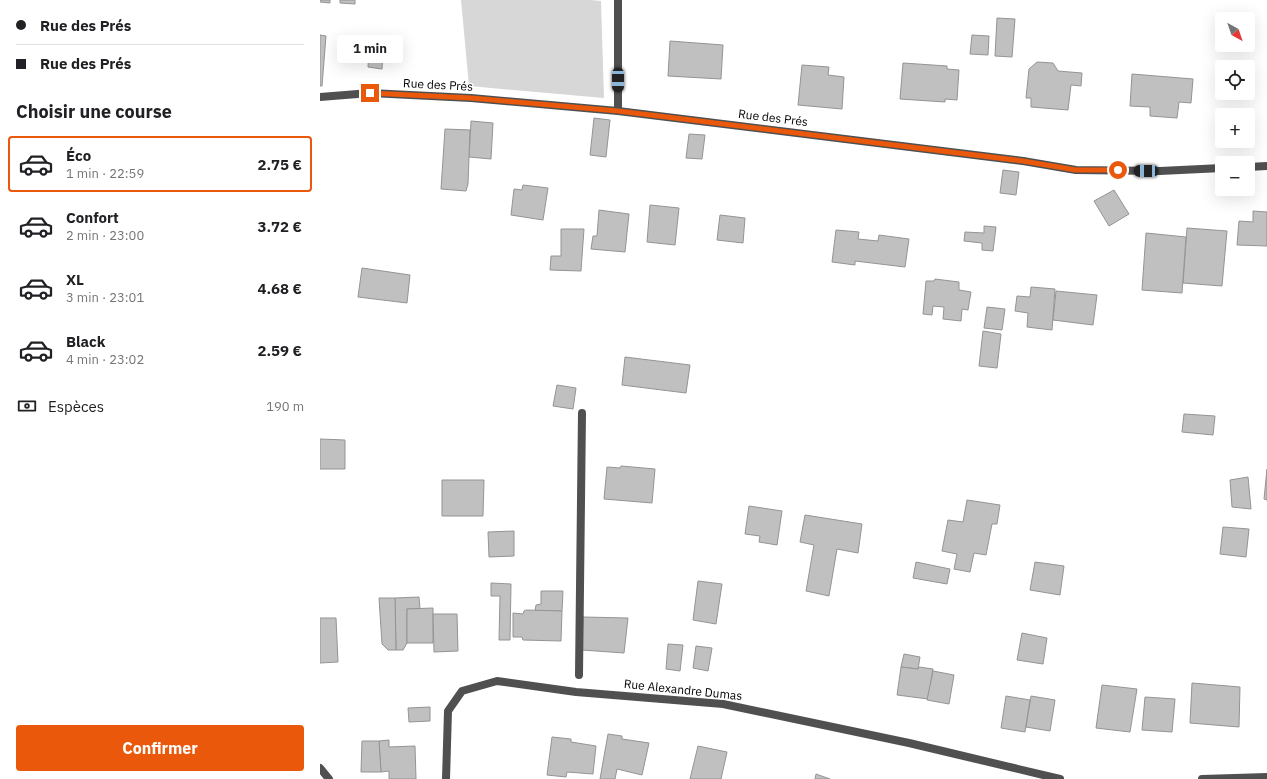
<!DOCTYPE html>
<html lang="fr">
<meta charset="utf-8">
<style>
body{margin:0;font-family:"IBM Plex Sans",sans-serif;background:#f2f2f2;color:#202124;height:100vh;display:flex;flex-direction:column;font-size:15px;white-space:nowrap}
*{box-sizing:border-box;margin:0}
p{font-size:13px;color:#757577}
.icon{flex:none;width:22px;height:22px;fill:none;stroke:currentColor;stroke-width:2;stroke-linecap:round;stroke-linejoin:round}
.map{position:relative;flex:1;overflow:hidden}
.sheet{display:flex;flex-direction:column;background:#fff;width:320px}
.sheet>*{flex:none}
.hud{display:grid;align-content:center;height:88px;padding:0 16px;background:#fff}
.needle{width:26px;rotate:140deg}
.fabs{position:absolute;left:895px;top:12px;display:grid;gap:8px}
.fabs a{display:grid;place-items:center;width:40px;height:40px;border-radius:4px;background:#fff;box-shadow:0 4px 16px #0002;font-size:20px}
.end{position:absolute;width:18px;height:18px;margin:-9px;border:5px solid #ea580c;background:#fff;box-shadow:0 0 0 2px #fff}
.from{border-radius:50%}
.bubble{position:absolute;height:28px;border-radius:4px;background:#fff;box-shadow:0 4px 16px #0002;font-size:13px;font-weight:700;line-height:28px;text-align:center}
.car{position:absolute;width:12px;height:24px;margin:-12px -6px;border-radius:5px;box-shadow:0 0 3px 1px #0007;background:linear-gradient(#222 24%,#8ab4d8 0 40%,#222 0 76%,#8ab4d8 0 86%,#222 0)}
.hud b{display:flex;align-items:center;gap:14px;height:38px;font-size:15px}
.hud b+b{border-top:1px solid #e0e0e0}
.hud i{width:10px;height:10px;background:#202124}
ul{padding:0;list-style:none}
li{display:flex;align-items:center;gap:12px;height:56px;margin:0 8px 6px;padding:0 8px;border:2px solid transparent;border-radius:4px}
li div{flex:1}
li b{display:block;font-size:15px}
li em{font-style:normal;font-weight:700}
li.active{border-color:#ea580c}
li>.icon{width:36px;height:36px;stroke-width:1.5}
h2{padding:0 16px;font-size:18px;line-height:48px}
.pay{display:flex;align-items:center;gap:10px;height:44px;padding:0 16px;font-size:15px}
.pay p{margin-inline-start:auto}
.primary-button{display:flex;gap:8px;margin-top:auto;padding:8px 16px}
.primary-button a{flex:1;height:46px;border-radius:4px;background:#ea580c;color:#fff;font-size:16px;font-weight:700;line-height:46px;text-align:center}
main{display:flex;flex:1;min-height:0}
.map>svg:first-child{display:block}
.green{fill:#d7d7d7}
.building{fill:#c0c0c0;stroke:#949494}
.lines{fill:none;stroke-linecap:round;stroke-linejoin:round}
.service{stroke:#505050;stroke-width:8}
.minor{stroke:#505050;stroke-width:8}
.route{stroke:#ea580c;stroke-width:5}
.labels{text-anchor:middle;stroke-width:3;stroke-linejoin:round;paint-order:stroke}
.street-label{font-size:12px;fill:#000;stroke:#fff}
</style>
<main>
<section class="sheet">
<div class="hud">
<b><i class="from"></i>Rue des Prés</b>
<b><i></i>Rue des Prés</b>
</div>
<h2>Choisir une course</h2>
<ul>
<li class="active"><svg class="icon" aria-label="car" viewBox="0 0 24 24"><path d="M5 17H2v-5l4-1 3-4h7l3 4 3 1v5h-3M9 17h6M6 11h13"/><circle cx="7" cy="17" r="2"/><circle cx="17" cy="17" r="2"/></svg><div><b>Éco</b><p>1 min · 22:59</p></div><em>2.75 €</em></li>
<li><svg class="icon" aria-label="car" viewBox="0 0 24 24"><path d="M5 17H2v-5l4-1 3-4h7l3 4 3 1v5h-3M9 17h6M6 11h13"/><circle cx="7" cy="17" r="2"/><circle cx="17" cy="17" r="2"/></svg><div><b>Confort</b><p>2 min · 23:00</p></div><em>3.72 €</em></li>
<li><svg class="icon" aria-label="car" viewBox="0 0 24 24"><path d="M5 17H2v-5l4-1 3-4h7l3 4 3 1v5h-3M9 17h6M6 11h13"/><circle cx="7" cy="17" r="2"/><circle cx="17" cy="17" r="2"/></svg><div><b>XL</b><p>3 min · 23:01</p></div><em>4.68 €</em></li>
<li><svg class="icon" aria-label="car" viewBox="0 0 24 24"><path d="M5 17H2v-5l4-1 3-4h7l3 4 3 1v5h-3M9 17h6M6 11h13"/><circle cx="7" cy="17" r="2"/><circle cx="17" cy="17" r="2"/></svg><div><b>Black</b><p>4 min · 23:02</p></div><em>2.59 €</em></li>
</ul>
<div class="pay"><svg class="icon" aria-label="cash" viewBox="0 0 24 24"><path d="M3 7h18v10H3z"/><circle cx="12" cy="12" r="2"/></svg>Espèces<p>190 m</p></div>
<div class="primary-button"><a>Confirmer</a></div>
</section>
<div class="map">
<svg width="947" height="779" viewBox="0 0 947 779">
<rect width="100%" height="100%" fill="#fff"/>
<path class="green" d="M 141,0 L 271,0 L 281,1 L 284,98 L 149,86 Z"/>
<g class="building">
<path d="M 0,0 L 10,0 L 10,3 L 0,2 Z"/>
<path d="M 20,0 L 35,0 L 35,4 L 20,3 Z"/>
<path d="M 677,18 L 695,19 L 692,57 L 675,56 Z"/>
<path d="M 0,35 L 6,36 L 2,86 L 0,86 Z"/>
<path d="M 652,35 L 669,36 L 668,55 L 650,54 Z"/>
<path d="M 350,41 L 403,45 L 401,79 L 348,76 Z"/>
<path d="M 49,50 L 63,51 L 62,69 L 48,67 Z"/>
<path d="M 717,62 L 733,63 L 738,71 L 762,73 L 761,86 L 751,85 L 748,110 L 711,107 L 711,98 L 706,98 L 709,69 Z"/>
<path d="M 583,63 L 627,66 L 627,69 L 639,70 L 637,100 L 625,99 L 625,102 L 580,99 Z"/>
<path d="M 482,65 L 509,67 L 508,75 L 524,77 L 522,109 L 478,105 Z"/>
<path d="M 812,74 L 873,79 L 871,103 L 859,102 L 857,118 L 830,116 L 830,107 L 810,106 Z"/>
<path d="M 274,118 L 290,120 L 286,157 L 270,155 Z"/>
<path d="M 151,121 L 173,123 L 171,159 L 149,157 Z"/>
<path d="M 125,129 L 150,130 L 148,184 L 146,191 L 121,189 Z"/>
<path d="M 369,134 L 385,135 L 382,159 L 366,158 Z"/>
<path d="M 683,170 L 699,172 L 696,195 L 680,193 Z"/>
<path d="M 203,185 L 228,188 L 223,220 L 191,215 L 194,189 L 202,190 Z"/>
<path d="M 794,190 L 809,214 L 789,226 L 774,201 Z"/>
<path d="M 330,205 L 359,208 L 355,245 L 327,242 Z"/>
<path d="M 279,210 L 309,214 L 305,252 L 271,249 L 273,236 L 277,236 Z"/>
<path d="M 933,211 L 947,212 L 947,246 L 917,245 L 919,221 L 933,222 Z"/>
<path d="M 400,215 L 425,218 L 423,243 L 397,240 Z"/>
<path d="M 664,226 L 676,227 L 673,251 L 662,250 L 662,243 L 644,241 L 645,232 L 664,233 Z"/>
<path d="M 867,228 L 907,231 L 902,286 L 863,283 Z"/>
<path d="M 241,229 L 264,229 L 261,271 L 230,270 L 231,256 L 241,256 Z"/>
<path d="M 516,230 L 539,232 L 538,239 L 558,241 L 559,235 L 589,239 L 585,267 L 535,261 L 535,265 L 512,262 Z"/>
<path d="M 826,233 L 866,237 L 862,293 L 822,290 Z"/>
<path d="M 42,268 L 90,275 L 87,303 L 38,297 Z"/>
<path d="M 615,279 L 639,282 L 639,290 L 651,292 L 648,310 L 642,309 L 641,321 L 623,319 L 624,307 L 613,306 L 612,315 L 603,314 L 606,281 L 614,281 Z"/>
<path d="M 711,287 L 735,289 L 732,330 L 707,327 L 708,313 L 695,311 L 697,296 L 710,297 Z"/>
<path d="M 736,291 L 777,295 L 773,325 L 733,320 Z"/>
<path d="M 667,307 L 685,309 L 682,330 L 664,328 Z"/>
<path d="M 663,331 L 681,334 L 677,368 L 659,366 Z"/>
<path d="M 305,357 L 370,365 L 366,393 L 302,385 Z"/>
<path d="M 237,385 L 256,388 L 253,409 L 233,406 Z"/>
<path d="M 864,414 L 895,416 L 893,435 L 862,432 Z"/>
<path d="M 0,439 L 25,440 L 25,469 L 0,469 Z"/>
<path d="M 301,466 L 335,469 L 332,503 L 284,499 L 287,467 L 300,468 Z"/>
<path d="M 947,469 L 947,500 L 944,499 Z"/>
<path d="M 928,477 L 931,509 L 912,507 L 910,480 Z"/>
<path d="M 122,480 L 164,480 L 163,516 L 122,516 Z"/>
<path d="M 647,500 L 680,505 L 677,524 L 672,524 L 666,555 L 654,553 L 650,572 L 634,569 L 637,554 L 622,551 L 628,520 L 643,522 Z"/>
<path d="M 429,506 L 462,511 L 457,545 L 439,542 L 440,536 L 425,534 Z"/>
<path d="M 485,515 L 542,524 L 538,553 L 517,549 L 509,596 L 486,591 L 494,545 L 480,542 Z"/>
<path d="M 903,527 L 929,529 L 926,557 L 900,554 Z"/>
<path d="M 194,531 L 194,556 L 169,557 L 168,532 Z"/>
<path d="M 596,562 L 630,569 L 627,584 L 593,578 Z"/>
<path d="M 715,562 L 744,566 L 740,595 L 710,590 Z"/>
<path d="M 378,581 L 402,584 L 396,624 L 373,620 Z"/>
<path d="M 171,583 L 191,584 L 190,640 L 179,640 L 180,596 L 171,596 Z"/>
<path d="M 221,591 L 243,591 L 242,611 L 215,611 L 216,605 L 221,604 Z"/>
<path d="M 99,597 L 100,609 L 87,609 L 87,643 L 83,650 L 76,650 L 75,598 Z"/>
<path d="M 59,598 L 75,598 L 76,650 L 68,650 L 62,644 Z"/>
<path d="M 113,608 L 113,643 L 87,643 L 87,609 Z"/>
<path d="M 206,610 L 242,611 L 241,641 L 203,640 L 202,637 L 193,637 L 193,613 L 203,614 L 204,611 Z"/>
<path d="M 113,614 L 137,614 L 138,651 L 114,652 Z"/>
<path d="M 263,617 L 308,618 L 304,653 L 262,650 Z"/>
<path d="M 0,618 L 16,618 L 18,662 L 0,663 Z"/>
<path d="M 702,633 L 727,638 L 723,664 L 697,660 Z"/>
<path d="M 348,644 L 363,645 L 360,671 L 346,669 Z"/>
<path d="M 376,646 L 392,648 L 388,671 L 373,668 Z"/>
<path d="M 584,654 L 600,657 L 598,669 L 581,667 Z"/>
<path d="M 581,667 L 598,669 L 599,667 L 613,669 L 608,699 L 577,695 Z"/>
<path d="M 613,671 L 634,675 L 629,704 L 607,700 Z"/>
<path d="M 872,683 L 920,687 L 919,727 L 870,723 Z"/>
<path d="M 782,685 L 817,689 L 810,732 L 776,728 Z"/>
<path d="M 686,696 L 710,700 L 705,732 L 681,728 Z"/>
<path d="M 711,696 L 735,700 L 730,731 L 706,727 Z"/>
<path d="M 825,697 L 855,699 L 852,732 L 822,730 Z"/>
<path d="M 110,707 L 110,721 L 89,722 L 88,708 Z"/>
<path d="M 288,734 L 302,736 L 302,739 L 329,743 L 322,775 L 297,769 L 295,779 L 280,779 Z"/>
<path d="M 232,737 L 251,739 L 251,742 L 276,746 L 273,774 L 247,772 L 246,777 L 227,775 Z"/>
<path d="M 69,740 L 69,747 L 95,746 L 96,779 L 69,779 L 69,771 L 61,772 L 59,741 Z"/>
<path d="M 42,741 L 59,741 L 61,772 L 41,772 Z"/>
<path d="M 378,746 L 407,752 L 401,779 L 370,779 Z"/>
<path d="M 496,774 L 510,779 L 495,779 Z"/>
</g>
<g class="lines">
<g class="service">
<path d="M 703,161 L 756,170 L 840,171 L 902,168"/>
<path d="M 928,167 L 947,166"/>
<path d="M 259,675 L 262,413"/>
</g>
<g class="minor">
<path d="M 0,97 L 50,93 L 151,98 L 298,111 L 703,161"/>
<path d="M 298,111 L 298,0"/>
<path d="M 0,768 L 9,779"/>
<path d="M 126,779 L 128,711 L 142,691 L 177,681 L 256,692 L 403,704 L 589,743 L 740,779"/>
<path d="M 882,779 L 947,777"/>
</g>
</g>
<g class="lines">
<path class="route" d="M 50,93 L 151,98 L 298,111 L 703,161 L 756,170 L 798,170"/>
</g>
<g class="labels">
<g class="street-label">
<text transform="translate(118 85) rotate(3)" y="4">Rue des Prés</text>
<text transform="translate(453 118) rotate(7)" y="4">Rue des Prés</text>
<text transform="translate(363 690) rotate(6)" y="4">Rue Alexandre Dumas</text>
</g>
</g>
</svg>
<div class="fabs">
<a><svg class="needle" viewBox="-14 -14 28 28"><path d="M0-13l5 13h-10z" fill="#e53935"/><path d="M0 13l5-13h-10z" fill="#757577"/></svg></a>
<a><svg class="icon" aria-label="locate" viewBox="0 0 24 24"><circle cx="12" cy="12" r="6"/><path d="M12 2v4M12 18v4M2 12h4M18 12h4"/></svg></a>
<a>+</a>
<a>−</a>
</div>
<i class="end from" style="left:798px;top:170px"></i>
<i class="end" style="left:50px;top:93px"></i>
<div class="bubble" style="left:17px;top:35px;width:66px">1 min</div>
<i class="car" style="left:298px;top:80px;rotate:180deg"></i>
<i class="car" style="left:826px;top:171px;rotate:270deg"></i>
</div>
</main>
